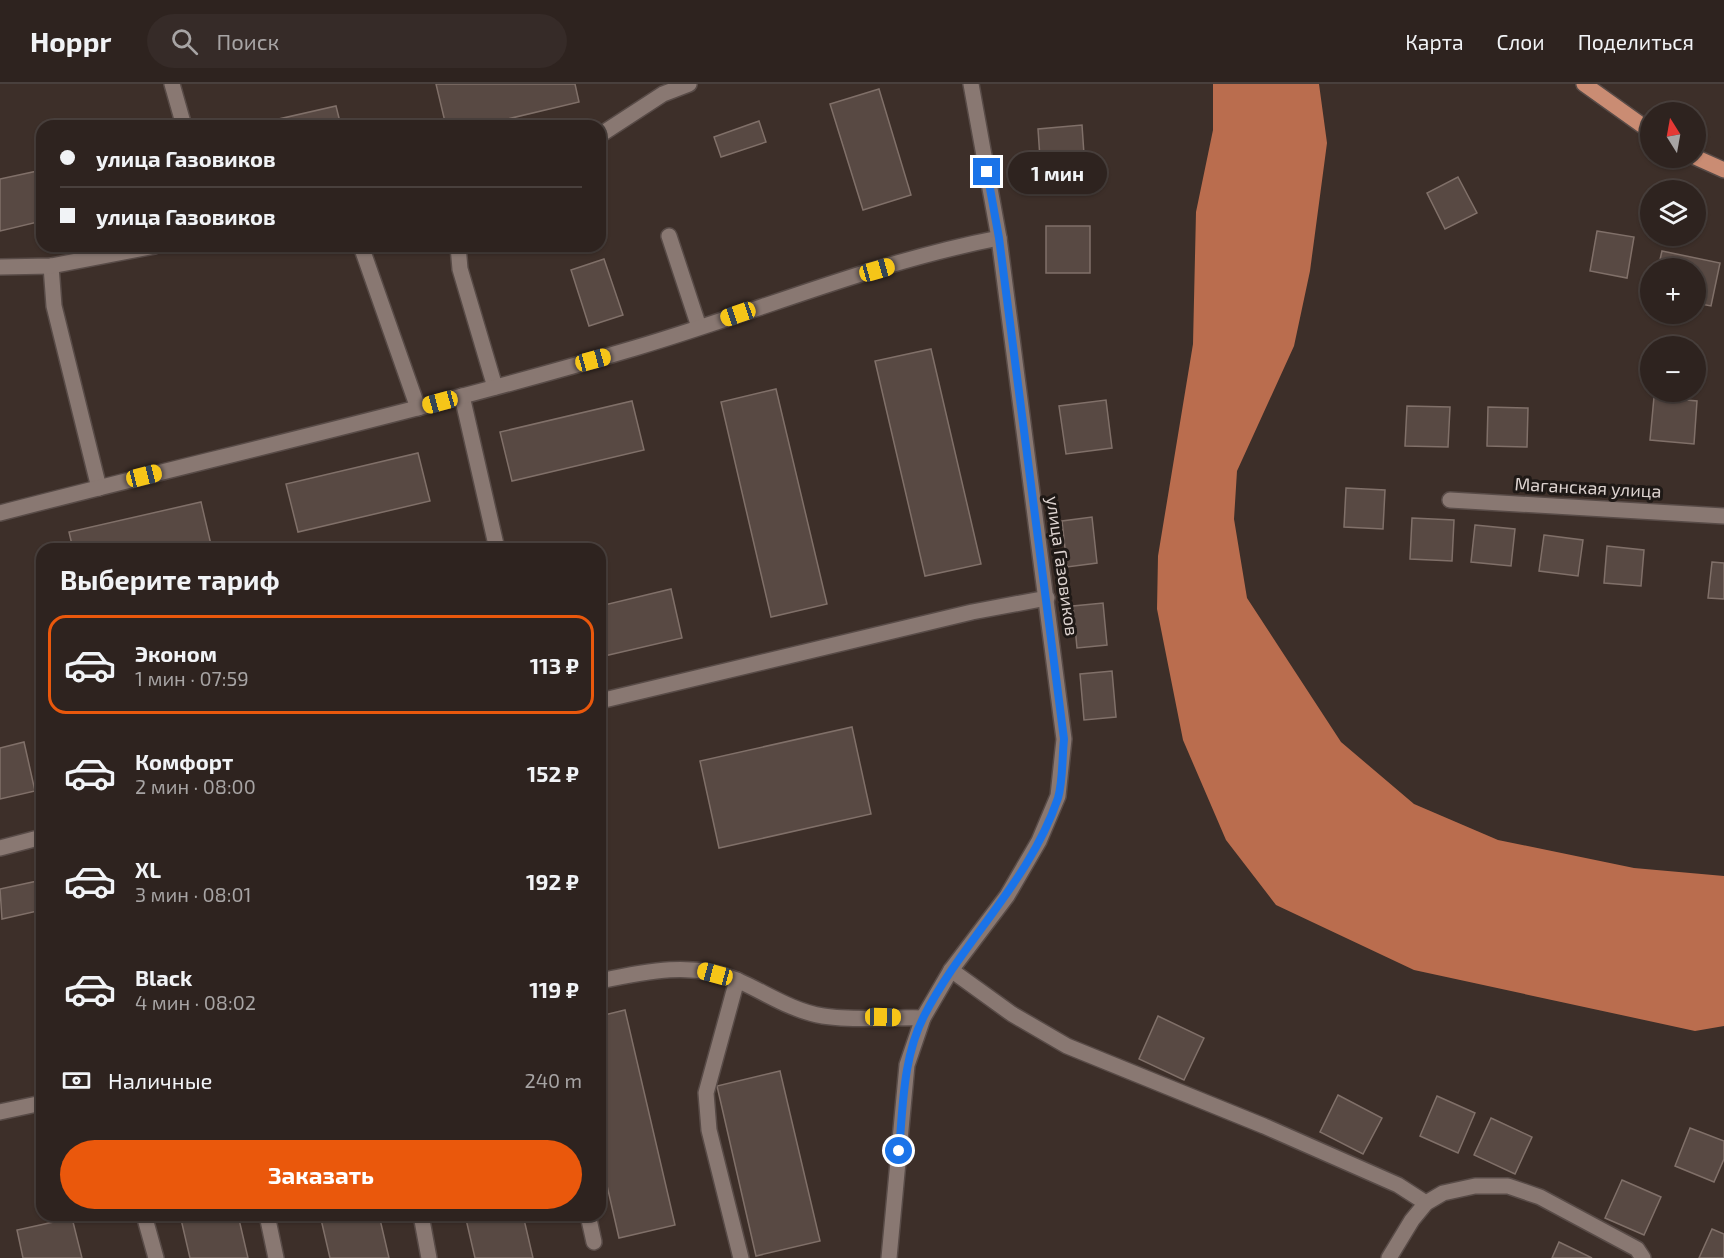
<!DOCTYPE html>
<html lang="ru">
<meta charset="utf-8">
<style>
body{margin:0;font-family:"Exo 2",sans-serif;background:#362b28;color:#f1f3f6;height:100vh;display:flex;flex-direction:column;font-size:22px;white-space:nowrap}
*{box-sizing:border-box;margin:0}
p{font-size:20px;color:#a7a4a4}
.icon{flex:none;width:33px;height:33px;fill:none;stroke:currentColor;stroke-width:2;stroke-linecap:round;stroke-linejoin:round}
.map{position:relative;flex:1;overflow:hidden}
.side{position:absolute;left:36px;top:459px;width:570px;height:678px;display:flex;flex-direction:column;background:#2e231f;border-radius:18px;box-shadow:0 2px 4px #0004,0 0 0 2px #49403d}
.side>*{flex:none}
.top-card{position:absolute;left:36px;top:36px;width:570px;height:132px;border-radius:18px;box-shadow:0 2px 4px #0004,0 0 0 2px #49403d;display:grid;align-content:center;height:132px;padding:0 24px;background:#2e231f}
.needle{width:39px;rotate:349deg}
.buttons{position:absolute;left:1640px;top:18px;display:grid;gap:12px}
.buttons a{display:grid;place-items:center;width:66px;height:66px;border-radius:50%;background:#2e231f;box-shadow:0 2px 4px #0004,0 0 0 2px #49403d;font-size:30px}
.end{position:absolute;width:27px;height:27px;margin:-14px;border:8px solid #1a73e8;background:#fff;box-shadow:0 0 0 3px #fff}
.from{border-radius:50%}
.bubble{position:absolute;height:42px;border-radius:21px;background:#2e231f;box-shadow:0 2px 4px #0004,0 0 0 2px #49403d;font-size:20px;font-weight:700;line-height:42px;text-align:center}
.car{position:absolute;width:18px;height:36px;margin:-18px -9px;border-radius:8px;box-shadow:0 0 4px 2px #0007;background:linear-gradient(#f5c518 24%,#345 0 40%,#f5c518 0 76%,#345 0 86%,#f5c518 0)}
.top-card b{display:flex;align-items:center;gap:21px;height:57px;font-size:22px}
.top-card b+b{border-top:2px solid #49403d}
.top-card i{width:15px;height:15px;background:#f1f3f6}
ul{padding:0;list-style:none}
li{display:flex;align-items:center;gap:18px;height:99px;margin:0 12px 9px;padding:0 12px;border:3px solid transparent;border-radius:18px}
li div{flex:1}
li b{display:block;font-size:22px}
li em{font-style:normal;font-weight:700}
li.on{border-color:#ea580c}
li>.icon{width:54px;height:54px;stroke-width:1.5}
h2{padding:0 24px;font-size:27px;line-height:72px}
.pay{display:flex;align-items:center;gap:15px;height:66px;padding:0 24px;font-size:22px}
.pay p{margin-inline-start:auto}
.cta{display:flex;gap:12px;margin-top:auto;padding:12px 24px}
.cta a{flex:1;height:69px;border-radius:36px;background:#ea580c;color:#fff;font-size:24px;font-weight:700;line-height:69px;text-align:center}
header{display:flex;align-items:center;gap:36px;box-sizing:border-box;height:84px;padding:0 30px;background:#2e231f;border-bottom:2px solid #49403d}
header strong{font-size:28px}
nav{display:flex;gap:33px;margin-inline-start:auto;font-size:21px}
.search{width:420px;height:54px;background:#362b28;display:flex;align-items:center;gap:15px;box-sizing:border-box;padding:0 21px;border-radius:33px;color:#a7a4a4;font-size:22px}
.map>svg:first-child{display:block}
.water{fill:#ba6d4e}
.building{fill:#584943;stroke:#807069;stroke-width:1.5}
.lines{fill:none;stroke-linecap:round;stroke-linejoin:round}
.minor-casing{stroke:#584b47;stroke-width:18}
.major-casing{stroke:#584b47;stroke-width:18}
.minor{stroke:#897872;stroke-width:15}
.major{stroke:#ca8c73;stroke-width:15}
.route{stroke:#1a73e8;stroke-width:8}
.labels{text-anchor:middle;stroke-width:6;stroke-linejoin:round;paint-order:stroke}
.street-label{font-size:18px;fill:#dcd2cf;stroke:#1f1916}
</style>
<header>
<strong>Hoppr</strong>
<div class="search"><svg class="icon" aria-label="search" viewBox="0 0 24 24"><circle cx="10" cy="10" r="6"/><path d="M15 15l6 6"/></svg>Поиск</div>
<nav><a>Карта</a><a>Слои</a><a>Поделиться</a></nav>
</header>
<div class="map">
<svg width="1724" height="1174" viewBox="0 0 1724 1174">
<rect width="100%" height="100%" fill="#3d2f29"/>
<path class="water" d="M 1213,0 L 1319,0 L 1327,59 L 1310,187 L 1294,262 L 1237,387 L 1234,435 L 1247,514 L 1341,658 L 1414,720 L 1498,756 L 1634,784 L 1724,792 L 1724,942 L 1695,947 L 1414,886 L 1276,821 L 1226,756 L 1183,656 L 1157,525 L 1158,472 L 1193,260 L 1196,128 L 1213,46 Z"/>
<g class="building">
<path d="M 436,0 L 575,0 L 579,18 L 478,42 L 446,42 Z"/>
<path d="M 879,5 L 911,111 L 863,126 L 830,20 Z"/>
<path d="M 336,22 L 341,42 L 248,42 Z"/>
<path d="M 759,37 L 766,58 L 721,73 L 714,53 Z"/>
<path d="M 1082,41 L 1085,85 L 1041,89 L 1038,45 Z"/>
<path d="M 42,86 L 42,137 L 0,147 L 0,95 Z"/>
<path d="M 1458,93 L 1477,129 L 1445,145 L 1427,109 Z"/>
<rect x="1046" y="142" width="44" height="47"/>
<path d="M 1597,147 L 1634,153 L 1627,194 L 1590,187 Z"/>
<path d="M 1662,167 L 1720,179 L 1711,222 L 1695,219 L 1695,184 L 1658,184 Z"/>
<path d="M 604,175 L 623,231 L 589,242 L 571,186 Z"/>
<path d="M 931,265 L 981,480 L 925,492 L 875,277 Z"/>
<path d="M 776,305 L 827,520 L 771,533 L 721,318 Z"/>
<path d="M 1654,313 L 1697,317 L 1694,360 L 1650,356 Z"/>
<path d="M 1106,316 L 1112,364 L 1066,370 L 1059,322 Z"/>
<path d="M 632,317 L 644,366 L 512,397 L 500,348 Z"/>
<path d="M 1407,322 L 1450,323 L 1448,363 L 1405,362 Z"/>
<path d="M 1488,323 L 1528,324 L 1527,363 L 1487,362 Z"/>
<path d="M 418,369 L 430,417 L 298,448 L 286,400 Z"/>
<path d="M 1346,404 L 1385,406 L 1383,445 L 1344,443 Z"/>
<path d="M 201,418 L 212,465 L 73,465 L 69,448 Z"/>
<path d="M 1092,433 L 1097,479 L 1067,483 L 1062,437 Z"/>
<path d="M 1412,434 L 1454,436 L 1452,477 L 1410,475 Z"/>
<path d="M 1475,441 L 1515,445 L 1511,482 L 1471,478 Z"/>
<path d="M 1544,451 L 1583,456 L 1578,492 L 1539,487 Z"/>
<path d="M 1607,462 L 1644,466 L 1641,502 L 1604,499 Z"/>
<path d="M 1712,478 L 1724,479 L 1724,515 L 1708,514 Z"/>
<path d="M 671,505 L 682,554 L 600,573 L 600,522 Z"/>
<path d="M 1103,519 L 1107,561 L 1077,564 L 1073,522 Z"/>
<path d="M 1112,587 L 1116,633 L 1084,636 L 1080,590 Z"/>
<path d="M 852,643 L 871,730 L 719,764 L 700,677 Z"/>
<path d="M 24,658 L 35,707 L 0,715 L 0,664 Z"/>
<path d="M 42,796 L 42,826 L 2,835 L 0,805 Z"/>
<path d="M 625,926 L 675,1141 L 619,1154 L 600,1071 L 600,932 Z"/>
<path d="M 1158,932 L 1204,954 L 1184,996 L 1139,975 Z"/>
<path d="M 780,987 L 820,1157 L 756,1172 L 717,1002 Z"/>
<path d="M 1338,1011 L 1382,1034 L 1363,1070 L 1320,1048 Z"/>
<path d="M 1437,1012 L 1475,1029 L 1458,1069 L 1420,1052 Z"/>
<path d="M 1491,1034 L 1532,1053 L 1515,1090 L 1474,1071 Z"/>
<path d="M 1690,1044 L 1724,1057 L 1724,1075 L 1714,1098 L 1675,1082 Z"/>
<path d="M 1622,1096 L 1661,1113 L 1644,1151 L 1605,1134 Z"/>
<path d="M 180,1131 L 238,1131 L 248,1174 L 190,1174 Z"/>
<path d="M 320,1131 L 379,1131 L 389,1174 L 330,1174 Z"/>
<path d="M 465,1131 L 523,1131 L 533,1174 L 475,1174 Z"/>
<path d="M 72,1134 L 82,1174 L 23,1174 L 17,1146 Z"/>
<path d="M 1712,1145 L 1724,1150 L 1724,1174 L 1699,1174 Z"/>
<path d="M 1559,1158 L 1592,1174 L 1552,1174 Z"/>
</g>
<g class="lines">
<g class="minor-casing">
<g id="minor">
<path d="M 172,0 L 184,42"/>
<path d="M 600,51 L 663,10 L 689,0"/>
<path d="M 669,152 L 699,243"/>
<path d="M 361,162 L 418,324"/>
<path d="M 458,162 L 460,185 L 495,303"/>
<path d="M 51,182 L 54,222 L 99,404"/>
<path d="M 0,183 L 51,182 L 155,162"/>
<path d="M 462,312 L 497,465"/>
<path d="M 1450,416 L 1724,432"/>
<path d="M 0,429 C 212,374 425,326 635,264 C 757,228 874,178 999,154"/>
<path d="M 600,617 L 972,528 L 1047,514"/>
<path d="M 0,764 L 42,753"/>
<path d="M 951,886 L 1012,930 L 1067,962 L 1264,1042 L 1398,1101 L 1426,1119"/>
<path d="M 737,896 L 706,1009 L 709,1046 L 741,1174"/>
<path d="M 600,897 C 646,887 694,877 739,897 C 766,909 792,927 823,932 C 853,937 892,933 923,934"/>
<path d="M 0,1028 L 42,1019"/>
<path d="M 144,1131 L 156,1174"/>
<path d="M 267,1131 L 276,1174"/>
<path d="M 421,1131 L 429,1174"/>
<path d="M 588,1131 L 594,1158"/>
<path d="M 889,1174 L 907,981 L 923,934 L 951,886 L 1007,812 L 1039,757 L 1058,712 L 1064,655 L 999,154 L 971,0"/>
<path d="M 1389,1174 L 1412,1136 L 1426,1119 L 1443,1109 L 1475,1102 L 1508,1102 L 1540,1113 L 1637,1165 L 1643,1174"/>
</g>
</g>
<g class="major-casing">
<g id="major">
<path d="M 1584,0 L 1650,47"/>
<path d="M 1695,73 L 1724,86"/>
</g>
</g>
<use href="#minor" class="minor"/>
<use href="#major" class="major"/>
</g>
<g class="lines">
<path class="route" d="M 899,1067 C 903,1022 903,973 924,932 C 963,856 1030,797 1058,714 C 1063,697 1062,674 1064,655 L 999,154 L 987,88"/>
</g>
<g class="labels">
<g class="street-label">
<text transform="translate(1588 404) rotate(3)" y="6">Маганская улица</text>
<text transform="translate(1062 482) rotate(82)" y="6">улица Газовиков</text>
</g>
</g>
</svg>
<div class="buttons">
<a><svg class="needle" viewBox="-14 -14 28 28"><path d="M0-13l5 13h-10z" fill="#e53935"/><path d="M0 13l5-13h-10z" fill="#a7a4a4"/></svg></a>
<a><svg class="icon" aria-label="layers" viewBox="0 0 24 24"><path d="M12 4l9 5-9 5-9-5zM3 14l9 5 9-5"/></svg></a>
<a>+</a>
<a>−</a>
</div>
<i class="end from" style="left:899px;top:1067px"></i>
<i class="end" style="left:987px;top:88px"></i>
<div class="bubble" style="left:1008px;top:68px;width:99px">1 мин</div>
<i class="car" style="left:877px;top:186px;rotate:74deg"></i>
<i class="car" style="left:738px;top:230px;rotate:251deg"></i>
<i class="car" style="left:593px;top:276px;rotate:75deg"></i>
<i class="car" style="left:440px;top:318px;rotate:255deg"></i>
<i class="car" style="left:144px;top:392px;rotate:76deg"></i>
<i class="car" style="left:715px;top:890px;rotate:285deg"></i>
<i class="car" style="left:883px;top:933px;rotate:91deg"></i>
<div class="top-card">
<b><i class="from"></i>улица Газовиков</b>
<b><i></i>улица Газовиков</b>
</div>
<section class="side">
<h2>Выберите тариф</h2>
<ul>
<li class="on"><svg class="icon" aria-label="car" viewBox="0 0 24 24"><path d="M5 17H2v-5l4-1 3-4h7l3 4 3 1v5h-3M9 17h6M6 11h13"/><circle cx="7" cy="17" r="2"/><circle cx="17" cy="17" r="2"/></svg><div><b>Эконом</b><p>1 мин · 07:59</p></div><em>113 ₽</em></li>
<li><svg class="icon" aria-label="car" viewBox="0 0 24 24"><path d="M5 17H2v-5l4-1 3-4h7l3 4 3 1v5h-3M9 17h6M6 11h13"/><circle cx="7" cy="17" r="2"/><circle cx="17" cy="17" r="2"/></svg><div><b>Комфорт</b><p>2 мин · 08:00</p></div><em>152 ₽</em></li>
<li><svg class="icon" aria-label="car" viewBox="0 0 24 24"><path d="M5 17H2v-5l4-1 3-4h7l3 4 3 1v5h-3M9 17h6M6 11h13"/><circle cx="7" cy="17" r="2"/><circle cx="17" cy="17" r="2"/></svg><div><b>XL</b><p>3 мин · 08:01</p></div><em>192 ₽</em></li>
<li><svg class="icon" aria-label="car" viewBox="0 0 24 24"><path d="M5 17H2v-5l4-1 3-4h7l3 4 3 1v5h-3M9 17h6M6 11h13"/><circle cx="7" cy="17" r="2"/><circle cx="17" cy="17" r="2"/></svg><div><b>Black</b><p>4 мин · 08:02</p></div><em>119 ₽</em></li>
</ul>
<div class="pay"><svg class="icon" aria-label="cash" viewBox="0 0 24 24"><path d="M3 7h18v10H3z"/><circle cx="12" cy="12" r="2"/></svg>Наличные<p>240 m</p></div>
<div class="cta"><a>Заказать</a></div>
</section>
</div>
